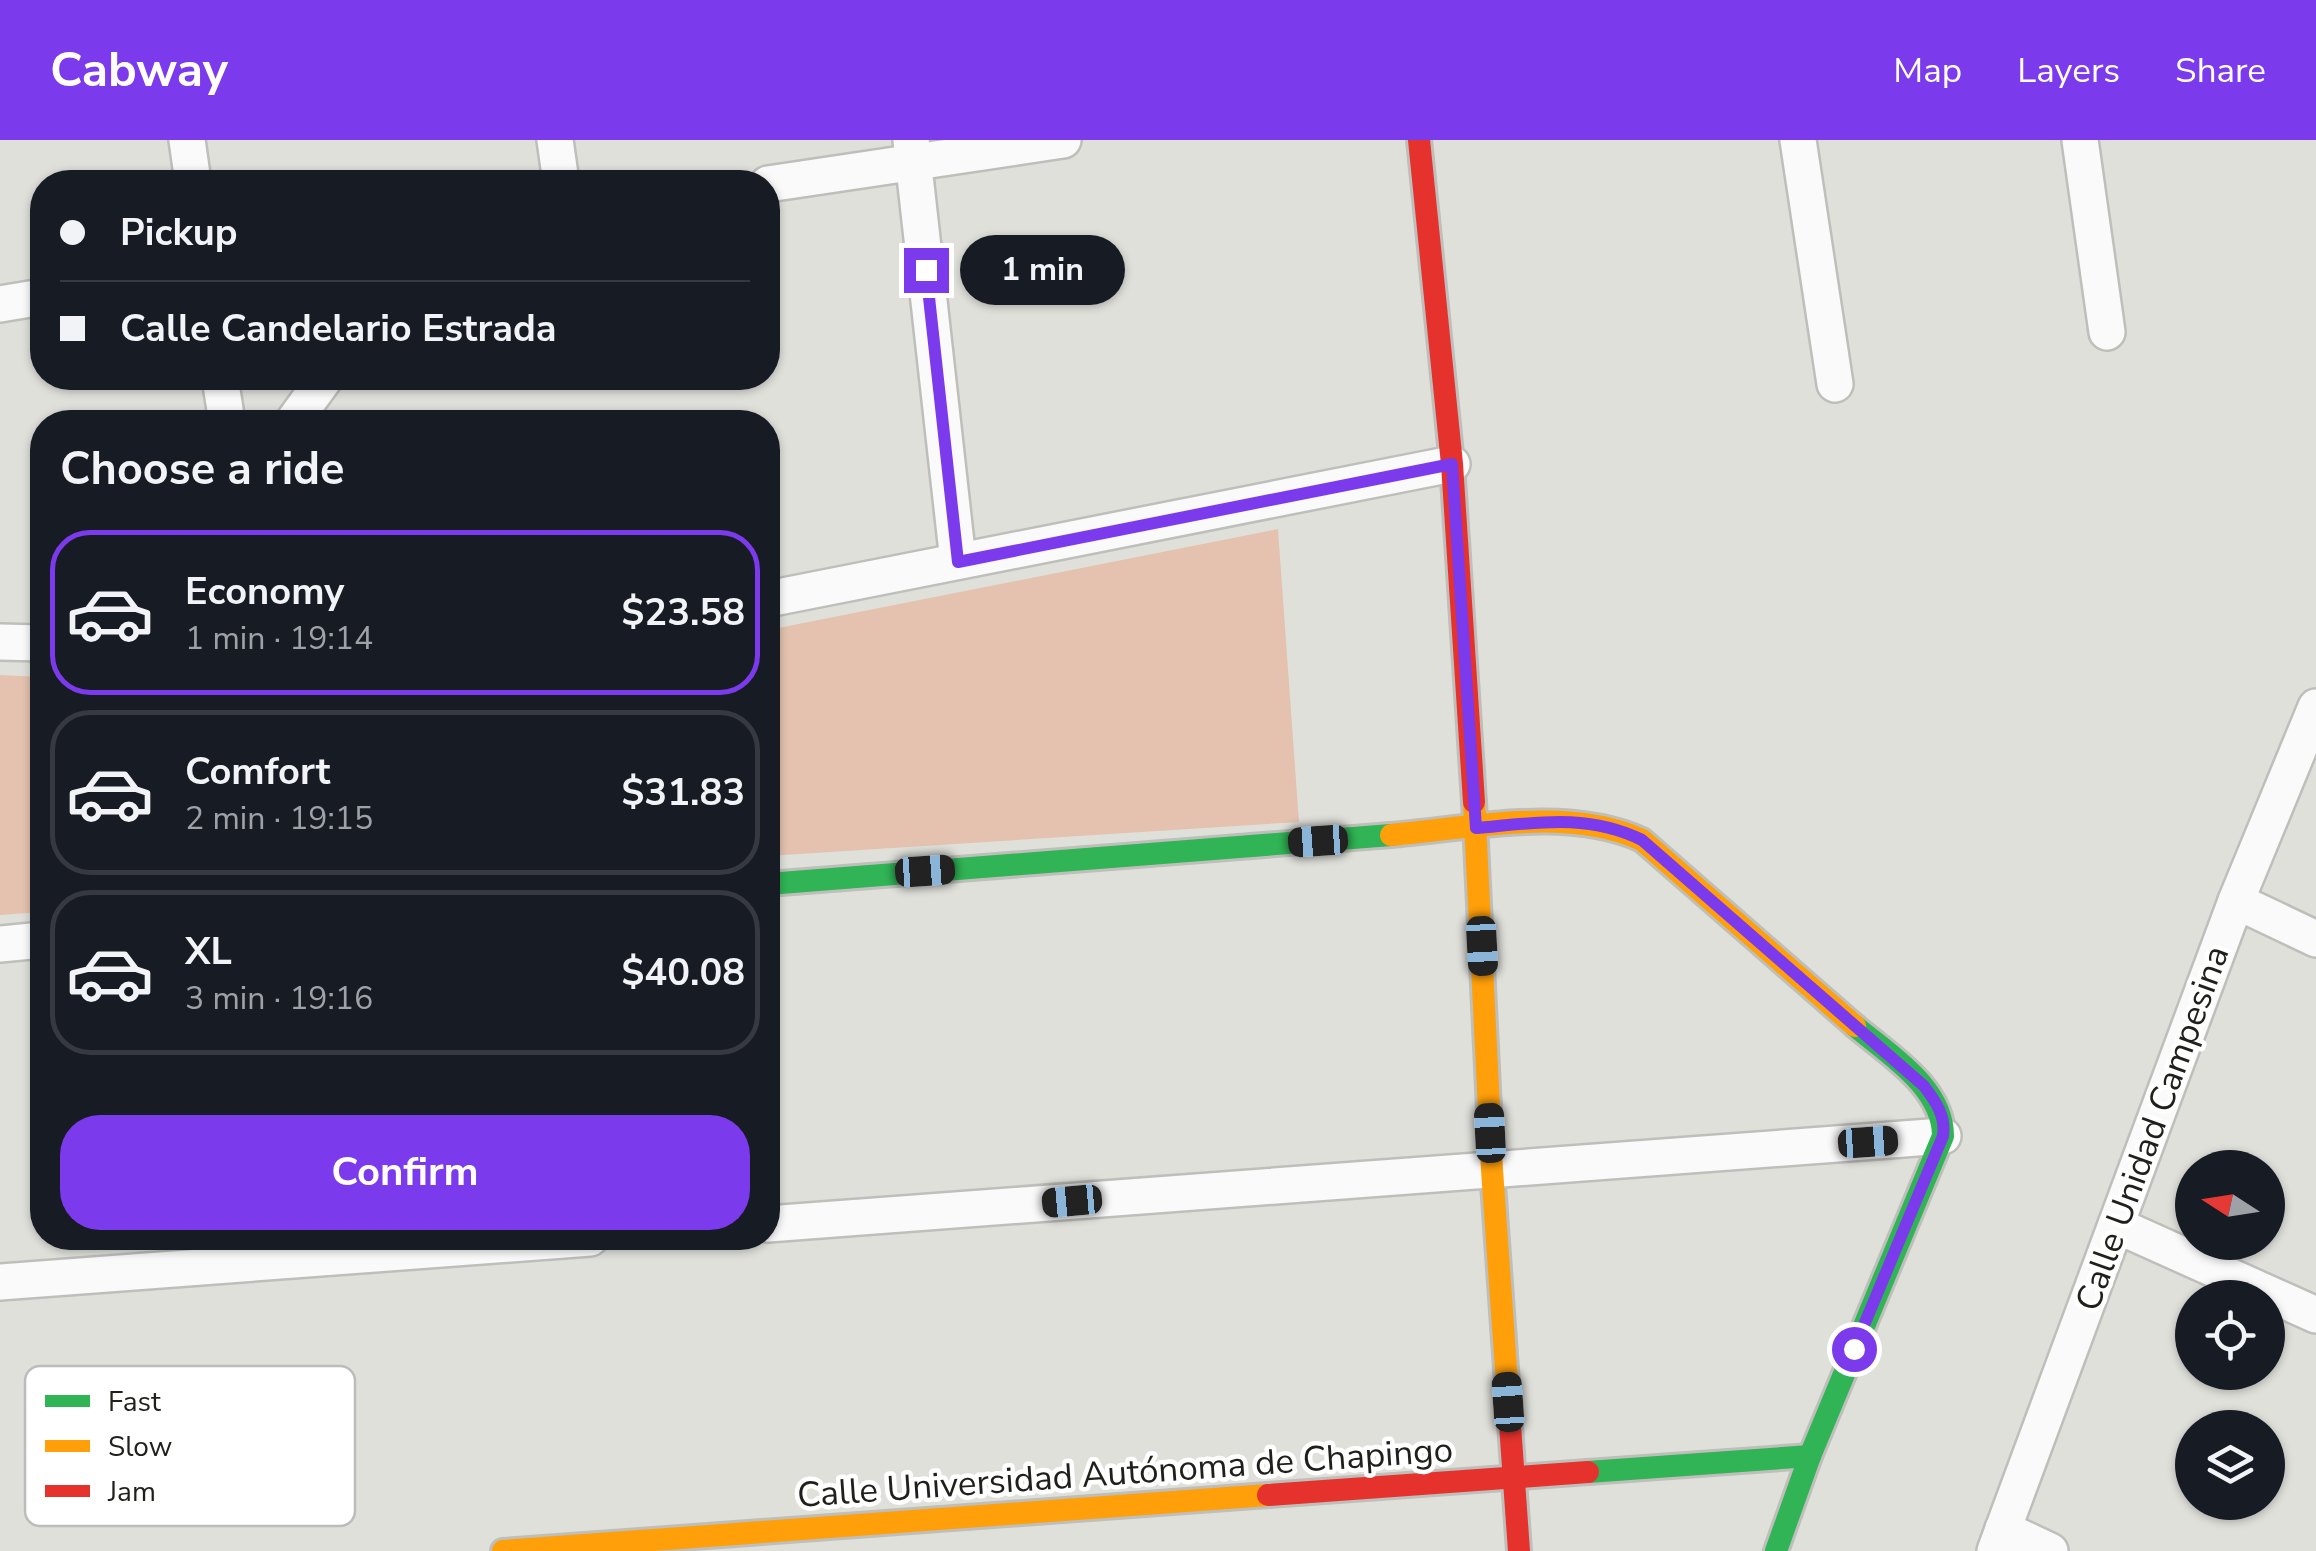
<!DOCTYPE html>
<meta charset="utf-8">
<style>
body{margin:0;font-family:"Nunito Sans",sans-serif;background:#242831;color:#f1f3f6;height:100vh;display:flex;flex-direction:column;font-size:38px;white-space:nowrap}
*{box-sizing:border-box;margin:0}
p{font-size:32px;color:#9ea1a6}
.icon{flex:none;width:55px;height:55px;fill:none;stroke:currentColor;stroke-width:2;stroke-linecap:round;stroke-linejoin:round}
.map{position:relative;flex:1;overflow:hidden}
.details{position:absolute;left:30px;top:270px;width:750px;height:840px;display:flex;flex-direction:column;background:#171b24;border-radius:40px;box-shadow:0 2px 8px #0004}
.details>*{flex:none}
.hud{position:absolute;left:30px;top:30px;width:750px;height:220px;border-radius:40px;box-shadow:0 2px 8px #0004;display:grid;align-content:center;height:220px;padding:0 30px;background:#171b24}
.needle{width:65px;rotate:282deg}
.fabs{position:absolute;left:2175px;top:1010px;display:grid;gap:20px}
.fabs a{display:grid;place-items:center;width:110px;height:110px;border-radius:50%;background:#171b24;box-shadow:0 2px 8px #0004;font-size:50px}
.end{position:absolute;width:45px;height:45px;margin:-22px;border:12px solid #7c3aed;background:#fff;box-shadow:0 0 0 5px #fff}
.from{border-radius:50%}
.bubble{position:absolute;height:70px;border-radius:35px;background:#171b24;box-shadow:0 2px 8px #0004;font-size:32px;font-weight:700;line-height:70px;text-align:center}
.car{position:absolute;width:30px;height:60px;margin:-30px -15px;border-radius:12px;box-shadow:0 0 8px 2px #0007;background:linear-gradient(#222 24%,#8ab4d8 0 40%,#222 0 76%,#8ab4d8 0 86%,#222 0)}
.hud b{display:flex;align-items:center;gap:35px;height:95px;font-size:38px}
.hud b+b{border-top:2px solid #363941}
.hud i{width:25px;height:25px;background:#f1f3f6}
ul{padding:0;list-style:none}
li{display:flex;align-items:center;gap:30px;height:165px;margin:0 20px 15px;padding:0 10px;border:5px solid #363941;border-radius:40px}
li div{flex:1}
li b{display:block;font-size:38px}
li em{font-style:normal;font-weight:700}
li.selected{border-color:#7c3aed}
li>.icon{width:90px;height:90px;stroke-width:1.5}
h2{padding:0 30px;font-size:45px;line-height:120px}
.button{display:flex;gap:20px;margin-top:auto;padding:20px 30px}
.button a{flex:1;height:115px;border-radius:40px;background:#7c3aed;color:#fff;font-size:40px;font-weight:700;line-height:115px;text-align:center}
header{display:flex;align-items:center;gap:60px;box-sizing:border-box;height:140px;padding:0 50px;background:#7c3aed;color:#fff}
header strong{font-size:48px}
nav{display:flex;gap:55px;margin-inline-start:auto;font-size:35px}
.map>svg:first-child{display:block}
.green{fill:#e4c2af}
.lines{fill:none;stroke-linecap:round;stroke-linejoin:round}
.street-casing{stroke:#bebebb;stroke-width:40}
.fast-casing{stroke:#bebebb;stroke-width:28}
.slow-casing{stroke:#bebebb;stroke-width:28}
.jam-casing{stroke:#bebebb;stroke-width:28}
.street{stroke:#fafafa;stroke-width:35}
.fast{stroke:#30b455;stroke-width:22}
.slow{stroke:#ff9f0a;stroke-width:22}
.jam{stroke:#e5322d;stroke-width:22}
.route{stroke:#7c3aed;stroke-width:12}
.labels{text-anchor:middle;stroke-width:9;stroke-linejoin:round;paint-order:stroke}
.street-label{font-size:35px;fill:#1f1f1b;stroke:#fff}
.key{fill:#fff;stroke:#bcbcbb;stroke-width:2.5}
.key-label{font-size:28px;fill:#1f1f1b}
</style>
<header>
<strong>Cabway</strong>
<nav><a>Map</a><a>Layers</a><a>Share</a></nav>
</header>
<div class="map">
<svg width="2316" height="1411" viewBox="0 0 2316 1411">
<rect width="100%" height="100%" fill="#e0e0db"/>
<g class="green">
<path d="M 1278,389 L 1299,682 L 768,716 L 768,490 Z"/>
<path d="M 0,535 L 42,537 L 42,772 L 0,775 Z"/>
</g>
<g class="lines">
<g class="street-casing">
<g id="street">
<path d="M 187,0 L 193,42"/>
<path d="M 555,0 L 561,42"/>
<path d="M 911,0 L 958,421"/>
<path d="M 1798,0 L 1835,244"/>
<path d="M 2080,0 L 2107,192"/>
<path d="M 768,44 L 1063,0"/>
<path d="M 0,164 L 42,157"/>
<path d="M 220,238 L 227,282"/>
<path d="M 293,282 L 325,238"/>
<path d="M 768,459 L 1452,324"/>
<path d="M 0,502 L 42,503"/>
<path d="M 2236,761 L 2316,799"/>
<path d="M 0,804 L 42,800"/>
<path d="M 768,1084 L 1943,996"/>
<path d="M 2116,1085 L 2316,1175"/>
<path d="M 0,1142 L 590,1098"/>
<path d="M 2003,1389 L 2050,1411"/>
<path d="M 1995,1411 L 2236,761 L 2316,567"/>
</g>
</g>
<g class="fast-casing">
<g id="fast">
<path d="M 768,744 L 1391,695"/>
<path d="M 1588,1332 L 1810,1316"/>
<path d="M 1776,1411 L 1810,1316 L 1943,996 C 1943,947 1889,915 1855,886"/>
</g>
</g>
<g class="slow-casing">
<g id="slow">
<path d="M 1474,662 L 1492,1030 L 1508,1257"/>
<path d="M 1391,695 C 1470,688 1569,666 1642,700 L 1855,886"/>
<path d="M 503,1411 L 1268,1355"/>
</g>
</g>
<g class="jam-casing">
<g id="jam">
<path d="M 1419,0 L 1452,324 L 1474,662"/>
<path d="M 1508,1257 L 1519,1411"/>
<path d="M 1268,1355 L 1588,1332"/>
</g>
</g>
<use href="#street" class="street"/>
<use href="#fast" class="fast"/>
<use href="#slow" class="slow"/>
<use href="#jam" class="jam"/>
</g>
<g class="lines">
<path class="route" d="M 926,130 L 958,422 L 1452,324 L 1476,688 C 1534,683 1587,673 1642,700 L 1924,946 C 1936,962 1946,976 1943,996 L 1854,1209"/>
</g>
<g class="labels">
<g class="street-label">
<text transform="translate(2152 988) rotate(-70)" y="12">Calle Unidad Campesina</text>
<text transform="translate(1125 1332) rotate(-4)" y="12">Calle Universidad Autónoma de Chapingo</text>
</g>
</g>
<rect x="25" y="1226" width="330" height="160" rx="15" class="key"/>
<rect x="45" y="1255" width="45" height="12" fill="#30b455"/>
<rect x="45" y="1300" width="45" height="12" fill="#ff9f0a"/>
<rect x="45" y="1345" width="45" height="12" fill="#e5322d"/>
<g class="key-label">
<text x="108" y="1271">Fast</text>
<text x="108" y="1316">Slow</text>
<text x="108" y="1361">Jam</text>
</g>
</svg>
<div class="fabs">
<a><svg class="needle" viewBox="-14 -14 28 28"><path d="M0-13l5 13h-10z" fill="#e53935"/><path d="M0 13l5-13h-10z" fill="#9ea1a6"/></svg></a>
<a><svg class="icon" aria-label="locate" viewBox="0 0 24 24"><circle cx="12" cy="12" r="6"/><path d="M12 2v4M12 18v4M2 12h4M18 12h4"/></svg></a>
<a><svg class="icon" aria-label="layers" viewBox="0 0 24 24"><path d="M12 4l9 5-9 5-9-5zM3 14l9 5 9-5"/></svg></a>
</div>
<i class="end from" style="left:1854px;top:1209px"></i>
<i class="end" style="left:926px;top:130px"></i>
<div class="bubble" style="left:960px;top:95px;width:165px">1 min</div>
<i class="car" style="left:1318px;top:701px;rotate:266deg"></i>
<i class="car" style="left:925px;top:731px;rotate:86deg"></i>
<i class="car" style="left:1482px;top:806px;rotate:177deg"></i>
<i class="car" style="left:1490px;top:993px;rotate:357deg"></i>
<i class="car" style="left:1868px;top:1002px;rotate:86deg"></i>
<i class="car" style="left:1072px;top:1061px;rotate:265deg"></i>
<i class="car" style="left:1508px;top:1262px;rotate:356deg"></i>
<div class="hud">
<b><i class="from"></i>Pickup</b>
<b><i></i>Calle Candelario Estrada</b>
</div>
<section class="details">
<h2>Choose a ride</h2>
<ul>
<li class="selected"><svg class="icon" aria-label="car" viewBox="0 0 24 24"><path d="M5 17H2v-5l4-1 3-4h7l3 4 3 1v5h-3M9 17h6M6 11h13"/><circle cx="7" cy="17" r="2"/><circle cx="17" cy="17" r="2"/></svg><div><b>Economy</b><p>1 min · 19:14</p></div><em>$23.58</em></li>
<li><svg class="icon" aria-label="car" viewBox="0 0 24 24"><path d="M5 17H2v-5l4-1 3-4h7l3 4 3 1v5h-3M9 17h6M6 11h13"/><circle cx="7" cy="17" r="2"/><circle cx="17" cy="17" r="2"/></svg><div><b>Comfort</b><p>2 min · 19:15</p></div><em>$31.83</em></li>
<li><svg class="icon" aria-label="car" viewBox="0 0 24 24"><path d="M5 17H2v-5l4-1 3-4h7l3 4 3 1v5h-3M9 17h6M6 11h13"/><circle cx="7" cy="17" r="2"/><circle cx="17" cy="17" r="2"/></svg><div><b>XL</b><p>3 min · 19:16</p></div><em>$40.08</em></li>
</ul>
<div class="button"><a>Confirm</a></div>
</section>
</div>
